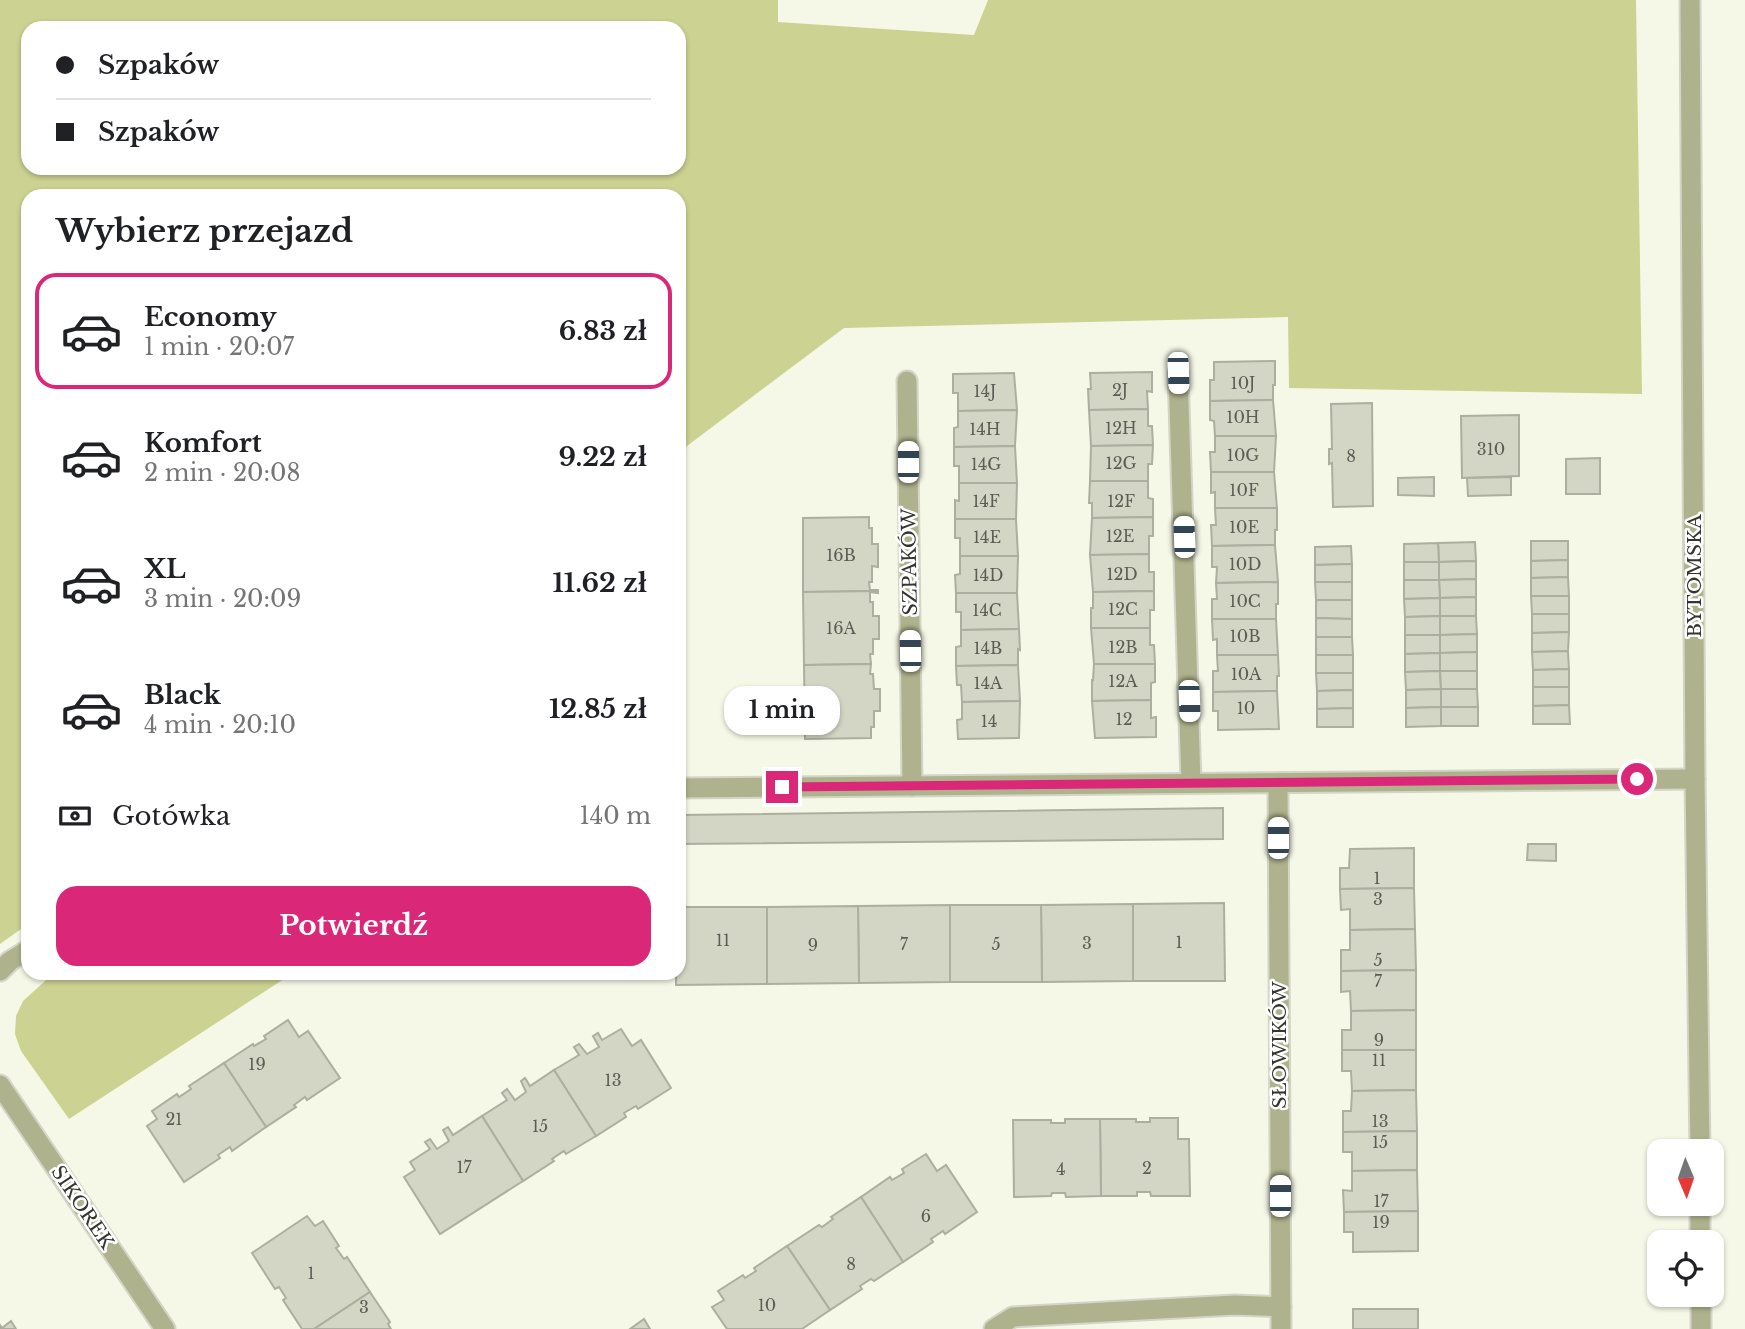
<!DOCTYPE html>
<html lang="pl">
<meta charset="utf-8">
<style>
body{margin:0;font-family:"Libre Baskerville",serif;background:#f2f2f2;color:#202124;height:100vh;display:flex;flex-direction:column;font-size:26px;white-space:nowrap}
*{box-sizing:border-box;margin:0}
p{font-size:23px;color:#757577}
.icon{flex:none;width:38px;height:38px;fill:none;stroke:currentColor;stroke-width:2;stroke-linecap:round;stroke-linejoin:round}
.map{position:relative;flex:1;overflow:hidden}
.side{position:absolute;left:21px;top:189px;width:665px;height:791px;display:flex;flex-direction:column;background:#fff;border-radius:21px;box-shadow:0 2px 5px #0004}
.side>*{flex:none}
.hud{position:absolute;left:21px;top:21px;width:665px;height:154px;border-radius:21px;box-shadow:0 2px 5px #0004;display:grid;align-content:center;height:154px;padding:0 35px;background:#fff}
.needle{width:46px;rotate:178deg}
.buttons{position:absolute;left:1647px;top:1139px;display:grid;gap:14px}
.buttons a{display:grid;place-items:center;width:77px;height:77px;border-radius:14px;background:#fff;box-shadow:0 2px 5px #0004;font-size:35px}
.end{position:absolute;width:32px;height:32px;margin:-16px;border:9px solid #db2777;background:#fff;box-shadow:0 0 0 4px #fff}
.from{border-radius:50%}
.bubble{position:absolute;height:49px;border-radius:21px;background:#fff;box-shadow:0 2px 5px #0004;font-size:23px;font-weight:700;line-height:49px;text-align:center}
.car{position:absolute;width:21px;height:42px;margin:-21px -10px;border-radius:9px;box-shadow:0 0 5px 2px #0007;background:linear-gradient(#fff 24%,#345 0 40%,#fff 0 76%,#345 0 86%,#fff 0)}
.hud b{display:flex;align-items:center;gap:24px;height:66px;font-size:26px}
.hud b+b{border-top:2px solid #e0e0e0}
.hud i{width:18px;height:18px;background:#202124}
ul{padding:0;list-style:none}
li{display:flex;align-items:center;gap:21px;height:116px;margin:0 14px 10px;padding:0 21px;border:4px solid transparent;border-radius:21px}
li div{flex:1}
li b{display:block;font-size:26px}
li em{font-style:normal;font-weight:700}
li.selected{border-color:#db2777}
li>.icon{width:63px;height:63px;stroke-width:1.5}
h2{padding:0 35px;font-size:32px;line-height:84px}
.pay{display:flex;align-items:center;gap:18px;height:77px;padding:0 35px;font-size:26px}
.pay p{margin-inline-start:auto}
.action{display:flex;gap:14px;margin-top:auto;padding:14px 35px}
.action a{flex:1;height:80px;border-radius:21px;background:#db2777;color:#fff;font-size:28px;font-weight:700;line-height:80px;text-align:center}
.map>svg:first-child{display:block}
.green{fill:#ccd291;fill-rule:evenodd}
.building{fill:#d3d5c5;stroke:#acae9f;stroke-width:2}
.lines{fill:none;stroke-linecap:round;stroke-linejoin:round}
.minor-casing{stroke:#d3d5c6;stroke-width:23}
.tertiary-casing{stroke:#d3d5c6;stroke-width:23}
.minor{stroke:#afb38d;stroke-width:19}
.tertiary{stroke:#afb38d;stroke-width:19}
.route{stroke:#db2777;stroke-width:9}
.labels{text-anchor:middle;stroke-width:5;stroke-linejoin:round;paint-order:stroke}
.number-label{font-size:16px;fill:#5c5d54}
.street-label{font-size:19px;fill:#34352e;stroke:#fff}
</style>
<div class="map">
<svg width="1745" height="1329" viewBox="0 0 1745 1329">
<rect width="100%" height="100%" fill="#f6f8e7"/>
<g class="green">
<path d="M 0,0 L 778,0 L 778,22 L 974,35 L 988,0 L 1636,0 L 1642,394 L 1289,388 L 1288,317 L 844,328 L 679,452 L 679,196 L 28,196 L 28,924 L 0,944 ZM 679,28 L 679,168 L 28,168 L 28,28 Z"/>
<path d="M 54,973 L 293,973 L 69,1119 L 21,1051 L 15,1034 L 16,1016 L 23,1001 Z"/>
</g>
<g class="building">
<path d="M 1275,361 L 1275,385 L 1273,385 L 1273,400 L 1210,401 L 1210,380 L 1214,380 L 1214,362 Z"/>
<path d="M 1152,372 L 1152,392 L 1147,391 L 1148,409 L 1089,410 L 1088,389 L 1091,389 L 1090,373 Z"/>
<path d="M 1014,373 L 1017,410 L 958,411 L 958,393 L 953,393 L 953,374 Z"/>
<path d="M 1273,400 L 1276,436 L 1215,436 L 1214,421 L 1210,420 L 1210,401 Z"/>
<path d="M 1372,403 L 1373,506 L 1333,507 L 1332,463 L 1329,464 L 1329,449 L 1332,449 L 1331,404 Z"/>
<path d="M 1148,409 L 1148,426 L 1152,426 L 1153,445 L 1091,446 L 1089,410 Z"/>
<path d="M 1017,410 L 1015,446 L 954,447 L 954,428 L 958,427 L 958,411 Z"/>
<path d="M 1519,415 L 1519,476 L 1462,478 L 1461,416 Z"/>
<path d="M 1215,436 L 1276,436 L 1274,472 L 1211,472 L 1210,452 L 1215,452 Z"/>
<path d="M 1153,445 L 1152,464 L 1148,464 L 1148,481 L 1090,481 L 1091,446 Z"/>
<path d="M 1015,446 L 1017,483 L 959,483 L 959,466 L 954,466 L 954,447 Z"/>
<path d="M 1600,458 L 1600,494 L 1566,494 L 1566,459 Z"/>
<path d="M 1211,472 L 1274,472 L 1277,508 L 1215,508 L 1215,492 L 1211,493 Z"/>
<path d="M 1434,477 L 1434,496 L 1398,495 L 1398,478 Z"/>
<path d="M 1511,477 L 1511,495 L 1468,496 L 1467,478 Z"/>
<path d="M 1090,481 L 1148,481 L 1148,498 L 1153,499 L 1153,517 L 1092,518 L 1092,503 L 1089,503 Z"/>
<path d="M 959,483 L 1017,483 L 1016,519 L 955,519 L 955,500 L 959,501 Z"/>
<path d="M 1215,508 L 1277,508 L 1277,530 L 1275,530 L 1275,545 L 1212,546 L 1211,525 L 1216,525 Z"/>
<path d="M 869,517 L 869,528 L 872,528 L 872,544 L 878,544 L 878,567 L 872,566 L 872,582 L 869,582 L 870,590 L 878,590 L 878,591 L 803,592 L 803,518 Z"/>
<path d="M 1153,517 L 1153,536 L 1149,536 L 1149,554 L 1090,555 L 1092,518 Z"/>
<path d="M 955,519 L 1016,519 L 1018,556 L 960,556 L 960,538 L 955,538 Z"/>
<path d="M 1531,541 L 1568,541 L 1568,560 L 1531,561 Z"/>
<path d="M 1475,542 L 1476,561 L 1439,562 L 1438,543 Z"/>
<path d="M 1438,543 L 1439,562 L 1404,562 L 1404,544 Z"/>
<path d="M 1275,545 L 1278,582 L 1216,583 L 1217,567 L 1212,567 L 1212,546 Z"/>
<path d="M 1351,546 L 1352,564 L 1315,565 L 1315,547 Z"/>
<path d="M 1149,554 L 1149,572 L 1154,572 L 1154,591 L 1093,592 L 1090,555 Z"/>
<path d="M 960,556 L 1018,556 L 1017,593 L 956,593 L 955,575 L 960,574 Z"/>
<path d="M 1568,560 L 1568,577 L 1531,578 L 1531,561 Z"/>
<path d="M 1476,561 L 1476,579 L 1439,580 L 1439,562 Z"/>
<rect x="1404" y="562" width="35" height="18"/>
<path d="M 1352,564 L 1352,582 L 1315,582 L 1315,565 Z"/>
<path d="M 1568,577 L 1569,596 L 1531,596 L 1531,578 Z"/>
<path d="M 1476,579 L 1476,597 L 1440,598 L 1439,580 Z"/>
<path d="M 1404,580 L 1439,580 L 1440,598 L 1404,599 Z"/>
<path d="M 1278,582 L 1278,604 L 1276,604 L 1276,619 L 1212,619 L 1212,599 L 1217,599 L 1216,583 Z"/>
<path d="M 1315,582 L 1352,582 L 1352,600 L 1316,600 Z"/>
<path d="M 878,591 L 878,593 L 870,592 L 870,602 L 873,602 L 873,616 L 879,616 L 879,639 L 873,639 L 873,654 L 870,654 L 871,664 L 804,665 L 803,592 Z"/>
<path d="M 1154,591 L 1154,610 L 1150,610 L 1150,628 L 1091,628 L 1091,608 L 1093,608 L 1093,592 Z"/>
<path d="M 956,593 L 1017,593 L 1019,629 L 961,630 L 961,612 L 956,612 Z"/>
<path d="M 1531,596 L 1569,596 L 1569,614 L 1532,614 Z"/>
<path d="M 1476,597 L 1476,616 L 1440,616 L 1440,598 Z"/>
<path d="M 1440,598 L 1440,616 L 1405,617 L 1404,599 Z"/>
<path d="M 1316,600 L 1352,600 L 1352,619 L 1316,618 Z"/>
<path d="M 1532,614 L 1569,614 L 1569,632 L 1532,633 Z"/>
<path d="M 1440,616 L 1440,635 L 1405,635 L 1405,617 Z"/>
<path d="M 1440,616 L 1476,616 L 1477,634 L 1440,635 Z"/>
<path d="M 1316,618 L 1352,619 L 1352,637 L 1316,637 Z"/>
<path d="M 1212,619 L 1276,619 L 1278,655 L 1217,655 L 1217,639 L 1213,640 Z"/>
<path d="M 1091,628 L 1150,628 L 1150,645 L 1154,645 L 1155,664 L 1094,664 Z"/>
<path d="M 1019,629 L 1020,650 L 1018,649 L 1018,665 L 956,666 L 956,647 L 961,646 L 961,630 Z"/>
<path d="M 1569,632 L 1568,651 L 1532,652 L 1532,633 Z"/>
<path d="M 1477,634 L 1477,652 L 1440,653 L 1440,635 Z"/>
<path d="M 1405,635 L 1440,635 L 1440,653 L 1405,654 Z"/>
<path d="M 1316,637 L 1352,637 L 1353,655 L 1316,655 Z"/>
<path d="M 1568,651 L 1569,669 L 1533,670 L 1532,652 Z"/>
<path d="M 1477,652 L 1477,671 L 1440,671 L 1440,653 Z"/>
<path d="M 1440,653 L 1440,671 L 1405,672 L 1405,654 Z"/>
<path d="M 1217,655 L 1278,655 L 1279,676 L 1277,676 L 1277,691 L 1213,692 L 1213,671 L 1218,671 Z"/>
<rect x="1316" y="655" width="37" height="18"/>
<path d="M 871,664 L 870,674 L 873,674 L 874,689 L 880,689 L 880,711 L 874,711 L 874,727 L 871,727 L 871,738 L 805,739 L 804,665 Z"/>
<path d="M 1094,664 L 1155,664 L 1155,682 L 1151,683 L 1151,700 L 1092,701 L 1092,680 L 1093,680 Z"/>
<path d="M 1018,665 L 1020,701 L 962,702 L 961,685 L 957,685 L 956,666 Z"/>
<path d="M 1569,669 L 1569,687 L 1533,687 L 1533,670 Z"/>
<path d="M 1440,671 L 1441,689 L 1406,690 L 1405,672 Z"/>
<path d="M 1440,671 L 1477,671 L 1477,689 L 1441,689 Z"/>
<path d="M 1316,673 L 1353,673 L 1353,690 L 1317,691 Z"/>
<path d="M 1533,687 L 1569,687 L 1569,705 L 1533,706 Z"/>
<path d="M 1441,689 L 1441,707 L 1406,708 L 1406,690 Z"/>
<path d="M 1441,689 L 1477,689 L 1478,707 L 1441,707 Z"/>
<path d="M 1353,690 L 1353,708 L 1317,709 L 1317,691 Z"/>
<path d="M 1277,691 L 1279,729 L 1218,730 L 1218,711 L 1213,711 L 1213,692 Z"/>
<path d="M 1151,700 L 1151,718 L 1156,717 L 1156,737 L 1095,738 L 1092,701 Z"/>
<path d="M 1020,701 L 1019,738 L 958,739 L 957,720 L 962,719 L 962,702 Z"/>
<path d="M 1569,705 L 1570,724 L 1533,724 L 1533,706 Z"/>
<rect x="1441" y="707" width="37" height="19"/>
<path d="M 1441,707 L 1441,726 L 1406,727 L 1406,708 Z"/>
<path d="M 1353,708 L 1353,727 L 1317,727 L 1317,709 Z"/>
<path d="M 1223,808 L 1223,839 L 679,844 L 679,815 Z"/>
<path d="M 1528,844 L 1556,844 L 1556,861 L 1527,860 Z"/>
<path d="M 1414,848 L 1414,888 L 1340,889 L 1340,868 L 1349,868 L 1350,849 Z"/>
<path d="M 1414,888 L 1415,929 L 1350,930 L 1350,909 L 1341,910 L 1340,889 Z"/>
<path d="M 1224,903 L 1225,981 L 1133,981 L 1133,904 Z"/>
<path d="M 1133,904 L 1133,981 L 1042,982 L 1041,905 Z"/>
<path d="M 950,905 L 1041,905 L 1042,982 L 950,982 Z"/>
<path d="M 950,905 L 950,982 L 859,983 L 858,906 Z"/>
<path d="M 858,906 L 859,983 L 767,984 L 767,907 Z"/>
<path d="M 679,907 L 767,907 L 767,984 L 676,985 L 676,973 L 679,973 Z"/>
<path d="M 1415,929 L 1416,970 L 1341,971 L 1341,950 L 1350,950 L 1350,930 Z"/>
<path d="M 1416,970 L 1416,1010 L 1351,1011 L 1350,991 L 1341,992 L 1341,971 Z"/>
<path d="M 1416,1010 L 1416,1050 L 1342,1050 L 1342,1030 L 1351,1030 L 1351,1011 Z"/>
<path d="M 288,1020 L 299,1037 L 308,1031 L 340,1078 L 307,1100 L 305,1097 L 294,1105 L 296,1107 L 266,1127 L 224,1063 L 253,1044 L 254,1046 L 266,1039 L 264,1036 Z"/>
<path d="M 621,1029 L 632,1046 L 641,1040 L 671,1088 L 638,1109 L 636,1106 L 624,1113 L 626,1117 L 596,1136 L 554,1070 L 579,1055 L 574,1047 L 579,1044 L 587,1054 L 599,1047 L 593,1036 L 598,1033 L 602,1040 Z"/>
<path d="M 1342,1050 L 1416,1050 L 1416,1090 L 1352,1091 L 1351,1071 L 1342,1071 Z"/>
<path d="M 224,1063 L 266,1127 L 232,1151 L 230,1147 L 218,1155 L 220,1158 L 184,1182 L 147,1126 L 157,1119 L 152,1111 L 177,1094 L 179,1097 L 191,1089 L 189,1086 Z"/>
<path d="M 554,1070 L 596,1136 L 566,1154 L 564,1151 L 552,1159 L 554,1161 L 523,1181 L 482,1116 L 507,1100 L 502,1093 L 507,1089 L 515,1100 L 526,1092 L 521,1081 L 525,1078 L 530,1086 Z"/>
<path d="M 1416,1090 L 1417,1131 L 1343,1132 L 1343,1111 L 1351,1111 L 1352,1091 Z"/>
<path d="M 482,1116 L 523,1181 L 440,1234 L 404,1177 L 415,1170 L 410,1162 L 430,1149 L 425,1142 L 430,1139 L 437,1149 L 449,1141 L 443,1130 L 448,1127 L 453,1135 Z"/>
<path d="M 1150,1118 L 1178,1118 L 1178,1139 L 1189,1139 L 1190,1196 L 1151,1196 L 1150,1192 L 1137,1192 L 1137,1196 L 1101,1196 L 1100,1119 L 1136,1119 L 1136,1122 L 1150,1122 Z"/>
<path d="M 1065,1119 L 1100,1119 L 1101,1196 L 1066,1197 L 1065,1193 L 1052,1193 L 1051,1196 L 1014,1197 L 1013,1120 L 1051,1120 L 1051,1123 L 1065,1123 Z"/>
<path d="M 1417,1131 L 1417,1170 L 1352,1171 L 1352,1152 L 1343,1152 L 1343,1132 Z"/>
<path d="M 926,1154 L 937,1171 L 946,1165 L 977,1212 L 945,1234 L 943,1231 L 931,1239 L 933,1242 L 903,1262 L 861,1197 L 890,1177 L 892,1180 L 904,1173 L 902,1169 Z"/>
<path d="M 1417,1170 L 1418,1211 L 1344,1212 L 1343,1190 L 1352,1191 L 1352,1171 Z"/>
<path d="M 861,1197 L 903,1262 L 874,1281 L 871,1279 L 860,1286 L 862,1289 L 830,1310 L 787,1246 L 819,1225 L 822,1227 L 833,1219 L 831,1217 Z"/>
<path d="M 1418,1211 L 1418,1251 L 1353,1252 L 1353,1232 L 1344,1232 L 1344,1212 Z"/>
<path d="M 307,1216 L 315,1226 L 323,1221 L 339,1246 L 336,1248 L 344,1259 L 347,1257 L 370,1292 L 314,1329 L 302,1329 L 283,1300 L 286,1298 L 279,1287 L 275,1289 L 252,1253 Z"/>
<path d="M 787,1246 L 830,1310 L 802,1329 L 727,1329 L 712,1307 L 724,1300 L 718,1291 L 743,1275 L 745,1278 L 756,1271 L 754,1268 Z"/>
<path d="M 370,1292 L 390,1322 L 388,1324 L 391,1329 L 314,1329 Z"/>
<rect x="1353" y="1309" width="65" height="20"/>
<path d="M 644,1319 L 650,1329 L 630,1329 Z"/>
<path d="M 11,1321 L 16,1329 L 0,1329 L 0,1325 L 2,1328 Z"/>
</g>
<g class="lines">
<g class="minor-casing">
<g id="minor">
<path d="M 1178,373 L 1191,783"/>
<path d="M 907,381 L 912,786"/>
<path d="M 1278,783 L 1281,1329"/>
<path d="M 679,788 L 1695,779"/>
<path d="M 0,971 L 10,961 L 28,950"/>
<path d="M 0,1085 L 165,1329"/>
<path d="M 994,1329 L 1013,1317 L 1235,1305 L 1281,1307"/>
</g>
</g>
<g class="tertiary-casing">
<g id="tertiary">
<path d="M 1690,0 L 1695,779 L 1700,1152"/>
<path d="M 1700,1204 L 1700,1242"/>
<path d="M 1701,1295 L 1701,1329"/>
</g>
</g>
<use href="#minor" class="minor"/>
<use href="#tertiary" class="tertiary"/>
</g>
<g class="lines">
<path class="route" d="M 782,787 L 1637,779"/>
</g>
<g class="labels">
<g class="number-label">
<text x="1243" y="389">10J</text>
<text x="1120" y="396">2J</text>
<text x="985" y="397">14J</text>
<text x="1243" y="423">10H</text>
<text x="1121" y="434">12H</text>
<text x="985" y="435">14H</text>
<text x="1491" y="455">310</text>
<text x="1243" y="461">10G</text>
<text x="1351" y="462">8</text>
<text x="1121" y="469">12G</text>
<text x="986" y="470">14G</text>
<text x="1244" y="496">10F</text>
<text x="986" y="507">14F</text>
<text x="1121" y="507">12F</text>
<text x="1244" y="533">10E</text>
<text x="1120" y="542">12E</text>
<text x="987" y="543">14E</text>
<text x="841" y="561">16B</text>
<text x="1245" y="570">10D</text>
<text x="1122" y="580">12D</text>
<text x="988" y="581">14D</text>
<text x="1245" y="607">10C</text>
<text x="1123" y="615">12C</text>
<text x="987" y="616">14C</text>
<text x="841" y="634">16A</text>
<text x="1245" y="642">10B</text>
<text x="1123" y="653">12B</text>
<text x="988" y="654">14B</text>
<text x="1246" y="680">10A</text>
<text x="1123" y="687">12A</text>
<text x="988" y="689">14A</text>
<text x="1246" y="714">10</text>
<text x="1124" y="725">12</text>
<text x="989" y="727">14</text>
<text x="1377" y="884">1</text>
<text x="1378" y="905">3</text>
<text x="723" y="946">11</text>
<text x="1179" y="948">1</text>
<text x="1087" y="949">3</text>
<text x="904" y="950">7</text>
<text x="996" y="950">5</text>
<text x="813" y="951">9</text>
<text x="1378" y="966">5</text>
<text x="1378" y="987">7</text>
<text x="1379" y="1046">9</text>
<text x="1379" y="1066">11</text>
<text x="257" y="1070">19</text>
<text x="613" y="1086">13</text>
<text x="174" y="1125">21</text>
<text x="1380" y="1127">13</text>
<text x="540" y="1132">15</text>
<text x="1380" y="1148">15</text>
<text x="464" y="1173">17</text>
<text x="1147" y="1174">2</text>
<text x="1061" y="1175">4</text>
<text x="1381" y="1207">17</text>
<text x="926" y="1222">6</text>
<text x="1381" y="1228">19</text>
<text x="851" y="1270">8</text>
<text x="311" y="1279">1</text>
<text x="767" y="1311">10</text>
<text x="364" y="1313">3</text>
</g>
<g class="street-label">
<text transform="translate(909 562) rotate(-91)" y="7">SZPAKÓW</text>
<text transform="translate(1694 576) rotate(-90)" y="7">BYTOMSKA</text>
<text transform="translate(1279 1045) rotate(-90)" y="7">SŁOWIKÓW</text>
<text transform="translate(83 1207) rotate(56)" y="7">SIKOREK</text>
</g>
</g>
</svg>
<div class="buttons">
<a><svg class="needle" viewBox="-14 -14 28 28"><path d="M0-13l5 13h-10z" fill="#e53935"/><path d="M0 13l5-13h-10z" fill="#757577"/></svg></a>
<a><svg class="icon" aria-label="locate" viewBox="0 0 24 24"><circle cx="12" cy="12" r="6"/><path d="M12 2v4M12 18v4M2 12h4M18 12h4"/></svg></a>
</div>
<i class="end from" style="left:1637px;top:779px"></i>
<i class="end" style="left:782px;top:787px"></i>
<div class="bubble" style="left:724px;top:686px;width:116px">1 min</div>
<i class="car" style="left:1178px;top:373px;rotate:178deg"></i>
<i class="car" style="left:908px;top:462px;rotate:0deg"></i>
<i class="car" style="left:1184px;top:537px;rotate:358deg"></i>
<i class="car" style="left:910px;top:651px;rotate:359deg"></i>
<i class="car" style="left:1189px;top:701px;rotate:178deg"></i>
<i class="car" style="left:1278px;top:838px;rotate:0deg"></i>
<i class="car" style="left:1280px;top:1196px;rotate:0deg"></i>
<div class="hud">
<b><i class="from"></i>Szpaków</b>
<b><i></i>Szpaków</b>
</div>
<section class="side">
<h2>Wybierz przejazd</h2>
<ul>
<li class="selected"><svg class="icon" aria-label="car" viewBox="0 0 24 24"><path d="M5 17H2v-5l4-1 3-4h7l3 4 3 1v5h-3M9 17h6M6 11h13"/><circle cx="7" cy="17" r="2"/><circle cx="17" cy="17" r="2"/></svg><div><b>Economy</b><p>1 min · 20:07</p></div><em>6.83 zł</em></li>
<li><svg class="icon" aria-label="car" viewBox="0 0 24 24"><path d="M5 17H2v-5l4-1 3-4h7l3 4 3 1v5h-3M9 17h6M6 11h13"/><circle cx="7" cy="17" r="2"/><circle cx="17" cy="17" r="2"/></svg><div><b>Komfort</b><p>2 min · 20:08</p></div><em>9.22 zł</em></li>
<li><svg class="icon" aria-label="car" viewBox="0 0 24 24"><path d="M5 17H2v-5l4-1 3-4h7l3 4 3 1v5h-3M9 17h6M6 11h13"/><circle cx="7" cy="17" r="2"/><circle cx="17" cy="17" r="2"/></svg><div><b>XL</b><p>3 min · 20:09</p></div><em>11.62 zł</em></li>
<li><svg class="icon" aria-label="car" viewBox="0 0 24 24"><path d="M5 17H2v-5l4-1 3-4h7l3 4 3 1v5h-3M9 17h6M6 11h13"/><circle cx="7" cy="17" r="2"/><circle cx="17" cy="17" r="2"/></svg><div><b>Black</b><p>4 min · 20:10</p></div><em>12.85 zł</em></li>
</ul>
<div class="pay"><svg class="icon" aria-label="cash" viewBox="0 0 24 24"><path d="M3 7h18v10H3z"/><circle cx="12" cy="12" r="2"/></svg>Gotówka<p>140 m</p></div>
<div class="action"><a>Potwierdź</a></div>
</section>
</div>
